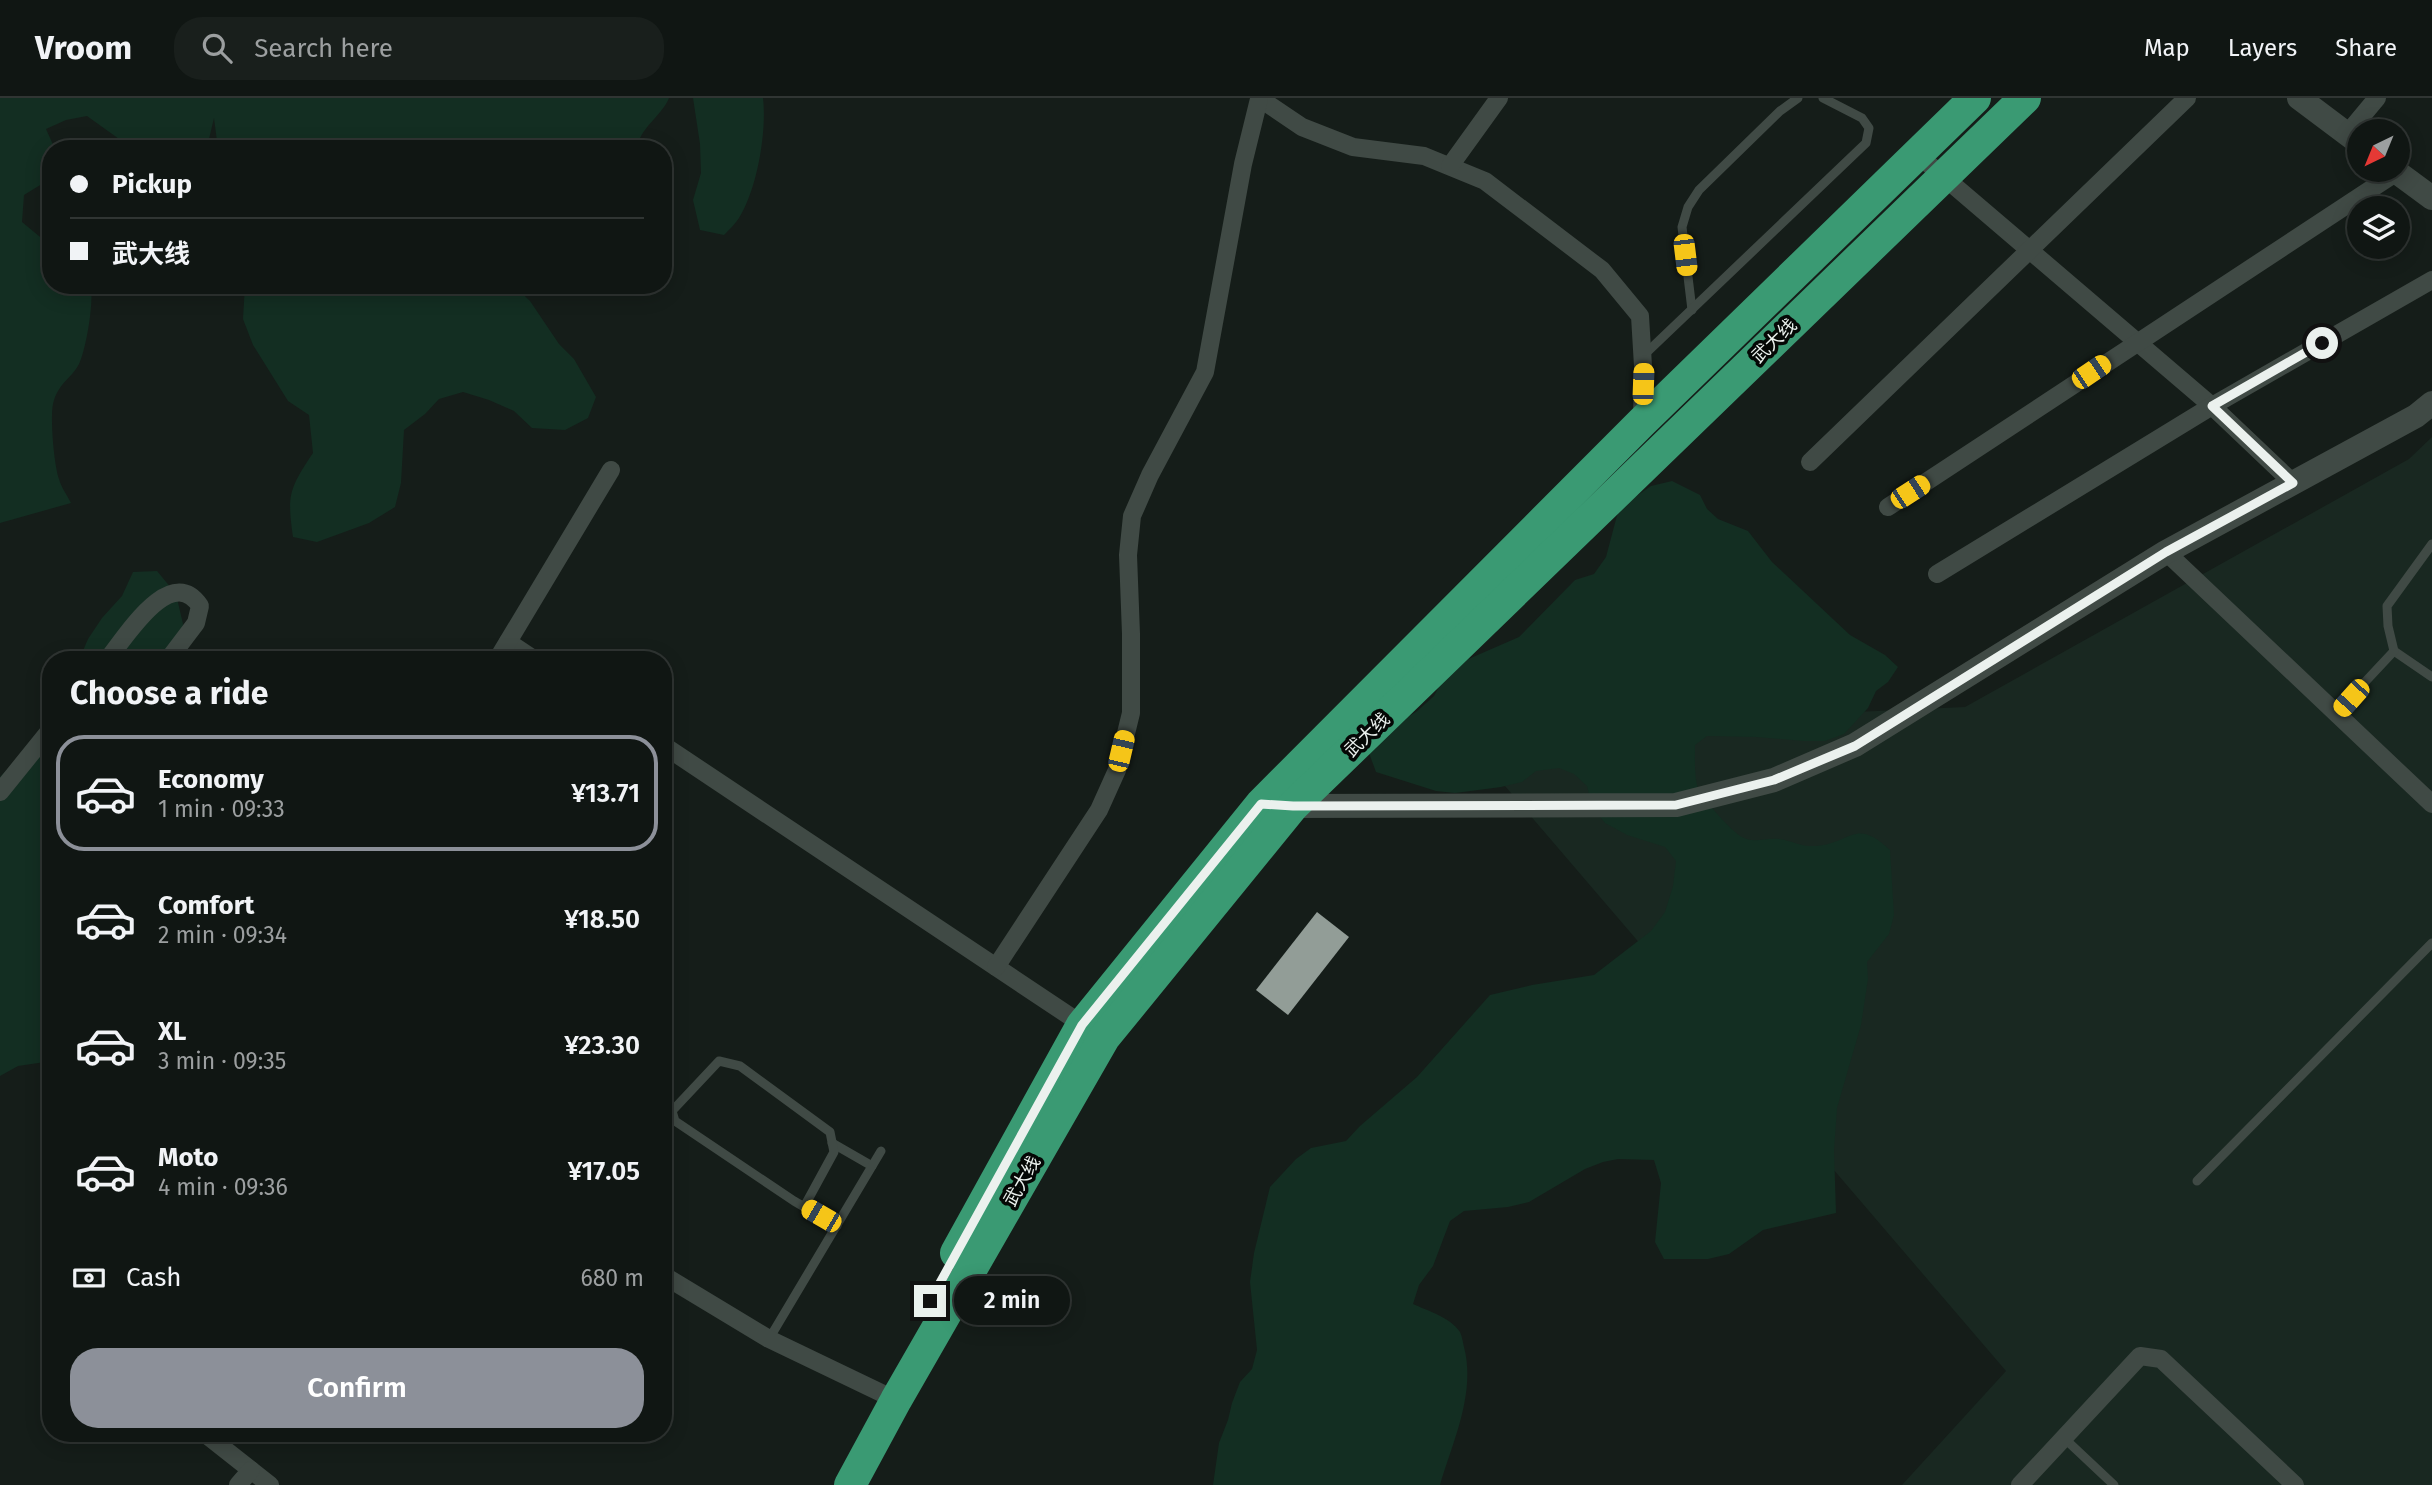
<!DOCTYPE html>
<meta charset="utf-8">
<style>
body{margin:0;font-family:"Fira Sans","Noto Sans SC",sans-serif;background:#191f1c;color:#f1f3f6;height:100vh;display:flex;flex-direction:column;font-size:26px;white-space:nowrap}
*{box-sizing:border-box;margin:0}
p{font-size:23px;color:#9c9fa0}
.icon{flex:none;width:38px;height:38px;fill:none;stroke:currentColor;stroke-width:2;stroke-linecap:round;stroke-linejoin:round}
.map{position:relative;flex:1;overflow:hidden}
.panel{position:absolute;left:42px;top:553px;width:630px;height:791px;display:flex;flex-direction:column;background:#101613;border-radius:28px;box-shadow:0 4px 18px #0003,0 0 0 2px #303533}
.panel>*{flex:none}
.top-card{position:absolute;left:42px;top:42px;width:630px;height:154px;border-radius:28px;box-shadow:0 4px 18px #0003,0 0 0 2px #303533;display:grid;align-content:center;height:154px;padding:0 28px;background:#101613}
.needle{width:46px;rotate:223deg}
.fabs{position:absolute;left:2347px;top:21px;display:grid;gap:14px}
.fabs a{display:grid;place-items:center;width:63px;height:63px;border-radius:50%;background:#101613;box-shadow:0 4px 18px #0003,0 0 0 2px #303533;font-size:35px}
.end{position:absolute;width:32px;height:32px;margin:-16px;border:9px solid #ebf1ee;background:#111;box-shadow:0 0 0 4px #111}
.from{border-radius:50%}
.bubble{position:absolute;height:49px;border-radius:24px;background:#101613;box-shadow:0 4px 18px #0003,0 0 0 2px #303533;font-size:23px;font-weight:600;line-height:49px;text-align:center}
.car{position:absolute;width:21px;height:42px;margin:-21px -10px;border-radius:9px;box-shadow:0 0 5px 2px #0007;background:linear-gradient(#f5c518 24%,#345 0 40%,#f5c518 0 76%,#345 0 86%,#f5c518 0)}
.top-card b{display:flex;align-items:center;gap:24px;height:66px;font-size:26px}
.top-card b+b{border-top:2px solid #303533}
.top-card i{width:18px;height:18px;background:#f1f3f6}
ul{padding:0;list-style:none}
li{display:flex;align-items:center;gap:21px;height:116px;margin:0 14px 10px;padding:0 14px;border:4px solid transparent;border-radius:28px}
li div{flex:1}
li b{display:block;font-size:26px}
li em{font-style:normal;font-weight:600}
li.selected{border-color:#8c9099}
li>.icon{width:63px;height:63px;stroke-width:1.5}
h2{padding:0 28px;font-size:32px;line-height:84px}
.pay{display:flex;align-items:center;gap:18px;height:77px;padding:0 28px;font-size:26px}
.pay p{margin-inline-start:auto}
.cta{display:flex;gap:14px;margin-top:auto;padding:14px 28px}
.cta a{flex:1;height:80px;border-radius:28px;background:#8c9099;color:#fff;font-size:28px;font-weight:600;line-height:80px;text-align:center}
header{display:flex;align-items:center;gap:42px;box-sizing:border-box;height:98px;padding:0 35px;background:#101613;border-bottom:2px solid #303533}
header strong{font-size:33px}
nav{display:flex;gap:38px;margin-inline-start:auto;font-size:24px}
.search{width:490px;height:63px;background:#191f1c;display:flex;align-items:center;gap:18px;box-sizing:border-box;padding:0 24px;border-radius:28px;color:#9c9fa0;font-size:26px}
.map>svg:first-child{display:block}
.built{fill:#192821}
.green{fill:#132e22}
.building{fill:#929d97}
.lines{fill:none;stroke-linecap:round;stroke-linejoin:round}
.lane{stroke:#404a45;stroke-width:9}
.street{stroke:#404a45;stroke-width:18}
.secondary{stroke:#404a45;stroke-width:24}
.highway{stroke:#3a9a73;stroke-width:32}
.route{stroke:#ebf1ee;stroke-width:9}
.labels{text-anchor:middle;stroke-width:7;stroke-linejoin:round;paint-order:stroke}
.street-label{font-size:18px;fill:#ebf1ee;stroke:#040705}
</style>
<header>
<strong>Vroom</strong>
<div class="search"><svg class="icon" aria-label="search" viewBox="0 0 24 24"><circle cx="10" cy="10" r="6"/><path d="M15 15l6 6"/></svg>Search here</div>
<nav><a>Map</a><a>Layers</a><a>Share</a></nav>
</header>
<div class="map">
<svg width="2432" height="1387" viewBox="0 0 2432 1387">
<rect width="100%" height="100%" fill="#151d19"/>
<path class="built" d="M 2432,339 L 2432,1387 L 1902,1387 L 2006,1273 L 1457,632 L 1965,609 L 2409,361 Z"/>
<g class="green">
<path d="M 0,0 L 669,0 C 662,18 639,30 637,51 L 218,51 L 214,20 L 209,41 L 196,51 L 133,51 L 87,18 L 66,22 L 46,31 L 55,51 L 51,51 L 50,81 L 24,97 L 22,124 L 51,148 L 51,187 L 90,187 C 95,200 86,252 79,266 C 71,281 58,285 53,306 C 50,320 54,367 59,381 C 61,389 67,397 71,405 L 0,425 Z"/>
<path d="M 693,0 L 763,0 C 767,34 757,91 739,120 C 735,126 729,132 724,137 L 700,132 L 693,102 L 701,75 L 700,46 Z"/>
<path d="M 245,187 L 513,187 L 530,203 L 559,246 L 574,261 L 596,299 L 588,320 L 565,332 L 532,330 L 514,313 L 489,302 L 463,294 L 439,301 L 425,316 L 404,332 L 401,385 L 395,409 L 369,425 L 317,444 L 293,439 C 287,397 289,391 313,355 L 309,317 L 288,303 L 253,247 L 243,221 Z"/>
<path d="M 1672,383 L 1700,397 L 1707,411 L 1718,421 L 1748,433 L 1772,464 L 1850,537 L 1885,557 L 1898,569 L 1888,584 L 1876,593 L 1868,610 L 1844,636 L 1825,643 L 1804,643 L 1756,639 L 1707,638 L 1695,647 C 1695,660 1694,678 1698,691 C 1703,701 1732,734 1742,739 C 1754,746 1767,739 1779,741 C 1794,743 1799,749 1816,748 C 1852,745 1855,719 1890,752 L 1894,817 L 1889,836 L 1867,864 L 1868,881 L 1861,927 L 1837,1010 L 1834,1052 L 1836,1115 L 1763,1132 L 1729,1156 L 1708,1161 L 1664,1161 L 1655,1144 L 1661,1085 L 1654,1062 L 1618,1061 L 1603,1064 L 1585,1071 L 1529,1104 L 1508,1109 L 1464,1113 L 1450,1123 L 1433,1168 L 1419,1187 L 1413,1206 C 1428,1213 1450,1219 1460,1234 C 1462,1238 1463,1245 1464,1249 C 1476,1295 1453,1343 1440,1387 L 1213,1387 L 1219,1345 L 1228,1322 L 1232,1305 L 1240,1284 L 1252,1271 L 1257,1252 L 1250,1184 L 1254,1155 L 1270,1089 L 1296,1061 L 1311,1050 L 1346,1043 L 1360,1028 L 1417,979 L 1490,897 L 1532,887 L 1594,877 L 1651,833 L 1665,814 L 1673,788 L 1676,763 L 1665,749 L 1627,737 L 1605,725 L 1592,709 L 1587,688 L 1574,676 L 1559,670 L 1536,673 L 1522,684 L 1501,689 L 1455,695 L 1436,693 L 1376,674 L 1369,655 L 1400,623 L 1416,614 L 1434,598 L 1444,579 L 1457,566 L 1519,539 L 1575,482 L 1594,476 L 1606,459 L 1619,410 L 1651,388 Z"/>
<path d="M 157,473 L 176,496 L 183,526 L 179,562 L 79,562 L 88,541 L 102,520 L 122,498 L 133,474 Z"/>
<path d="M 51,609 L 51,952 L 45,964 L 18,968 L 0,978 L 0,679 L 36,641 Z"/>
</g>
<path class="building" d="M 1317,814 L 1349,839 L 1288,917 L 1256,892 Z"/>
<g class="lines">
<g class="lane">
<path d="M 1692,212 L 1682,129 L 1688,109 L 1699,92 L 1780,13 L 1798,0"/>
<path d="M 1644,257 L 1866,45 L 1869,30 L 1862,20 L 1823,0"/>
<path d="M 2394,553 L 2432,579"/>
<path d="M 2336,615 L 2394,553 L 2388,528 L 2387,508 L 2432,446"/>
<path d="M 832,1045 L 872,1068"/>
<path d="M 2197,1083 L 2432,845"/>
<path d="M 804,1109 L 834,1054 L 830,1034 L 740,968 L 719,963 L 672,1013 L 675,1023 L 794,1103 L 837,1128"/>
<path d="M 769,1241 L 881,1053"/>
<path d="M 2064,1340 L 2114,1387"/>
</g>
<g class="street">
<path d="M 1259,0 L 1302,29 L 1353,49 L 1424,58 L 1485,83 L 1602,172 L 1640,218 L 1643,268 L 1642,324"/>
<path d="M 2347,36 L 2377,0"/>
<path d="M 1917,56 L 2212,308 L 2293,385"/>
<path d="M 1450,68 L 1499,0"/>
<path d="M 1810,364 L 2187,0"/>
<path d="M 1888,409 L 2397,74"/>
<path d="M 2166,454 L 2432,706"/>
<path d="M 1937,476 L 2212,308 L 2432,182"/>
<path d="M 508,544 L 535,562"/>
<path d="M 107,562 C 125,540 171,464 200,508 L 196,525 L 168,562"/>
<path d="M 497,562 L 611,372"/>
<path d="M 663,647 L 1089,931"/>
<path d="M 0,694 L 51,631"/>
<path d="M 996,869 L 1099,712 L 1117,672 L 1131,615 L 1131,536 L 1128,457 L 1132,418 L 1150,377 L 1205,274 L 1243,66 L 1259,1"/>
<path d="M 663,1177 L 769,1241 L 896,1302"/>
<path d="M 204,1335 L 270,1387"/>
<path d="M 238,1387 L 251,1372"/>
<path d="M 2020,1387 L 2140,1258 L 2161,1261 L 2295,1387"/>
</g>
<g class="secondary">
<path d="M 2299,0 L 2359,45"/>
<path d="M 2394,72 L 2432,100"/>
<path d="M 1285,708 L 1676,707 L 1774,682 L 1855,647 L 2166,454 L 2416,318 L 2432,305"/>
</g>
<g class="highway">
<path d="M 956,1155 L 1082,927 L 1261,706 L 1642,324 L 1975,0"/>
<path d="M 850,1387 L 896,1302 L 1104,940 L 1293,708 L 2025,0"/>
</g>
</g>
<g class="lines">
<path class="route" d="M 930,1203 L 1082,927 L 1261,706 L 1293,708 L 1676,707 L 1774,682 L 1855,648 L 2166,454 L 2293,385 L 2212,308 L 2322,245"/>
</g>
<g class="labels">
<g class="street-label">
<text transform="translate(1774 243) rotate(-44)" y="6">武大线</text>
<text transform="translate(1367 637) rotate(-44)" y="6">武大线</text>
<text transform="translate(1022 1083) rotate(-60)" y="6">武大线</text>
</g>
</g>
</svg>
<div class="fabs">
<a><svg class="needle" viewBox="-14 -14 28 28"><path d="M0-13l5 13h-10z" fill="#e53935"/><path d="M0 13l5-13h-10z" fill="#9c9fa0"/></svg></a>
<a><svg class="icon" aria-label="layers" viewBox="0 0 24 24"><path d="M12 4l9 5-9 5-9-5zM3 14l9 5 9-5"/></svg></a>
</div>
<i class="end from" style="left:2322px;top:245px"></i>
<i class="end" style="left:930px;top:1203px"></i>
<div class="bubble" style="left:954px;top:1178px;width:116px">2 min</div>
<i class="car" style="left:1685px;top:157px;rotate:173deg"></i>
<i class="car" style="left:2091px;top:274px;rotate:56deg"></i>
<i class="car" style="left:1643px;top:286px;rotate:2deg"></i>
<i class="car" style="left:1910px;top:394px;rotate:57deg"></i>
<i class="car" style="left:2351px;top:600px;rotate:222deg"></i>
<i class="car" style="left:1121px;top:653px;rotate:13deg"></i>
<i class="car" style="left:821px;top:1118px;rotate:300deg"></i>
<div class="top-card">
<b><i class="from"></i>Pickup</b>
<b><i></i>武大线</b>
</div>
<section class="panel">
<h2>Choose a ride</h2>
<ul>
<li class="selected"><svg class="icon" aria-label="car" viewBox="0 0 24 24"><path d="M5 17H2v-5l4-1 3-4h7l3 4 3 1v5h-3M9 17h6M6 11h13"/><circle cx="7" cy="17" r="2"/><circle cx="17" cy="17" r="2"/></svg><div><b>Economy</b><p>1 min · 09:33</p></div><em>¥13.71</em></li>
<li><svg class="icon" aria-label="car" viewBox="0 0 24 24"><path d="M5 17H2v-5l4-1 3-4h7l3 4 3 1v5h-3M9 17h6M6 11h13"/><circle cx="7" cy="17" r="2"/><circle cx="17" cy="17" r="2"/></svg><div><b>Comfort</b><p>2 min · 09:34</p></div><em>¥18.50</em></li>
<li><svg class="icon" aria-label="car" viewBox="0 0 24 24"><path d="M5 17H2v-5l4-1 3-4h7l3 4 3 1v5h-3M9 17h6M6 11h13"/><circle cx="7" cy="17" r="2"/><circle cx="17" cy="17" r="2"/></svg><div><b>XL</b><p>3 min · 09:35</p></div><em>¥23.30</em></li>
<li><svg class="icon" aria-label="car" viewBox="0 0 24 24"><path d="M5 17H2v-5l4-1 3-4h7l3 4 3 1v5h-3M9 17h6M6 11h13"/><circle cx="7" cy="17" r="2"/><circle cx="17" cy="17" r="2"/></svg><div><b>Moto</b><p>4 min · 09:36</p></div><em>¥17.05</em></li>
</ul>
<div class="pay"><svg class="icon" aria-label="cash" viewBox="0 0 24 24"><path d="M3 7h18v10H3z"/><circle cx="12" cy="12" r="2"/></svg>Cash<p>680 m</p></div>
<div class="cta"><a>Confirm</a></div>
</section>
</div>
